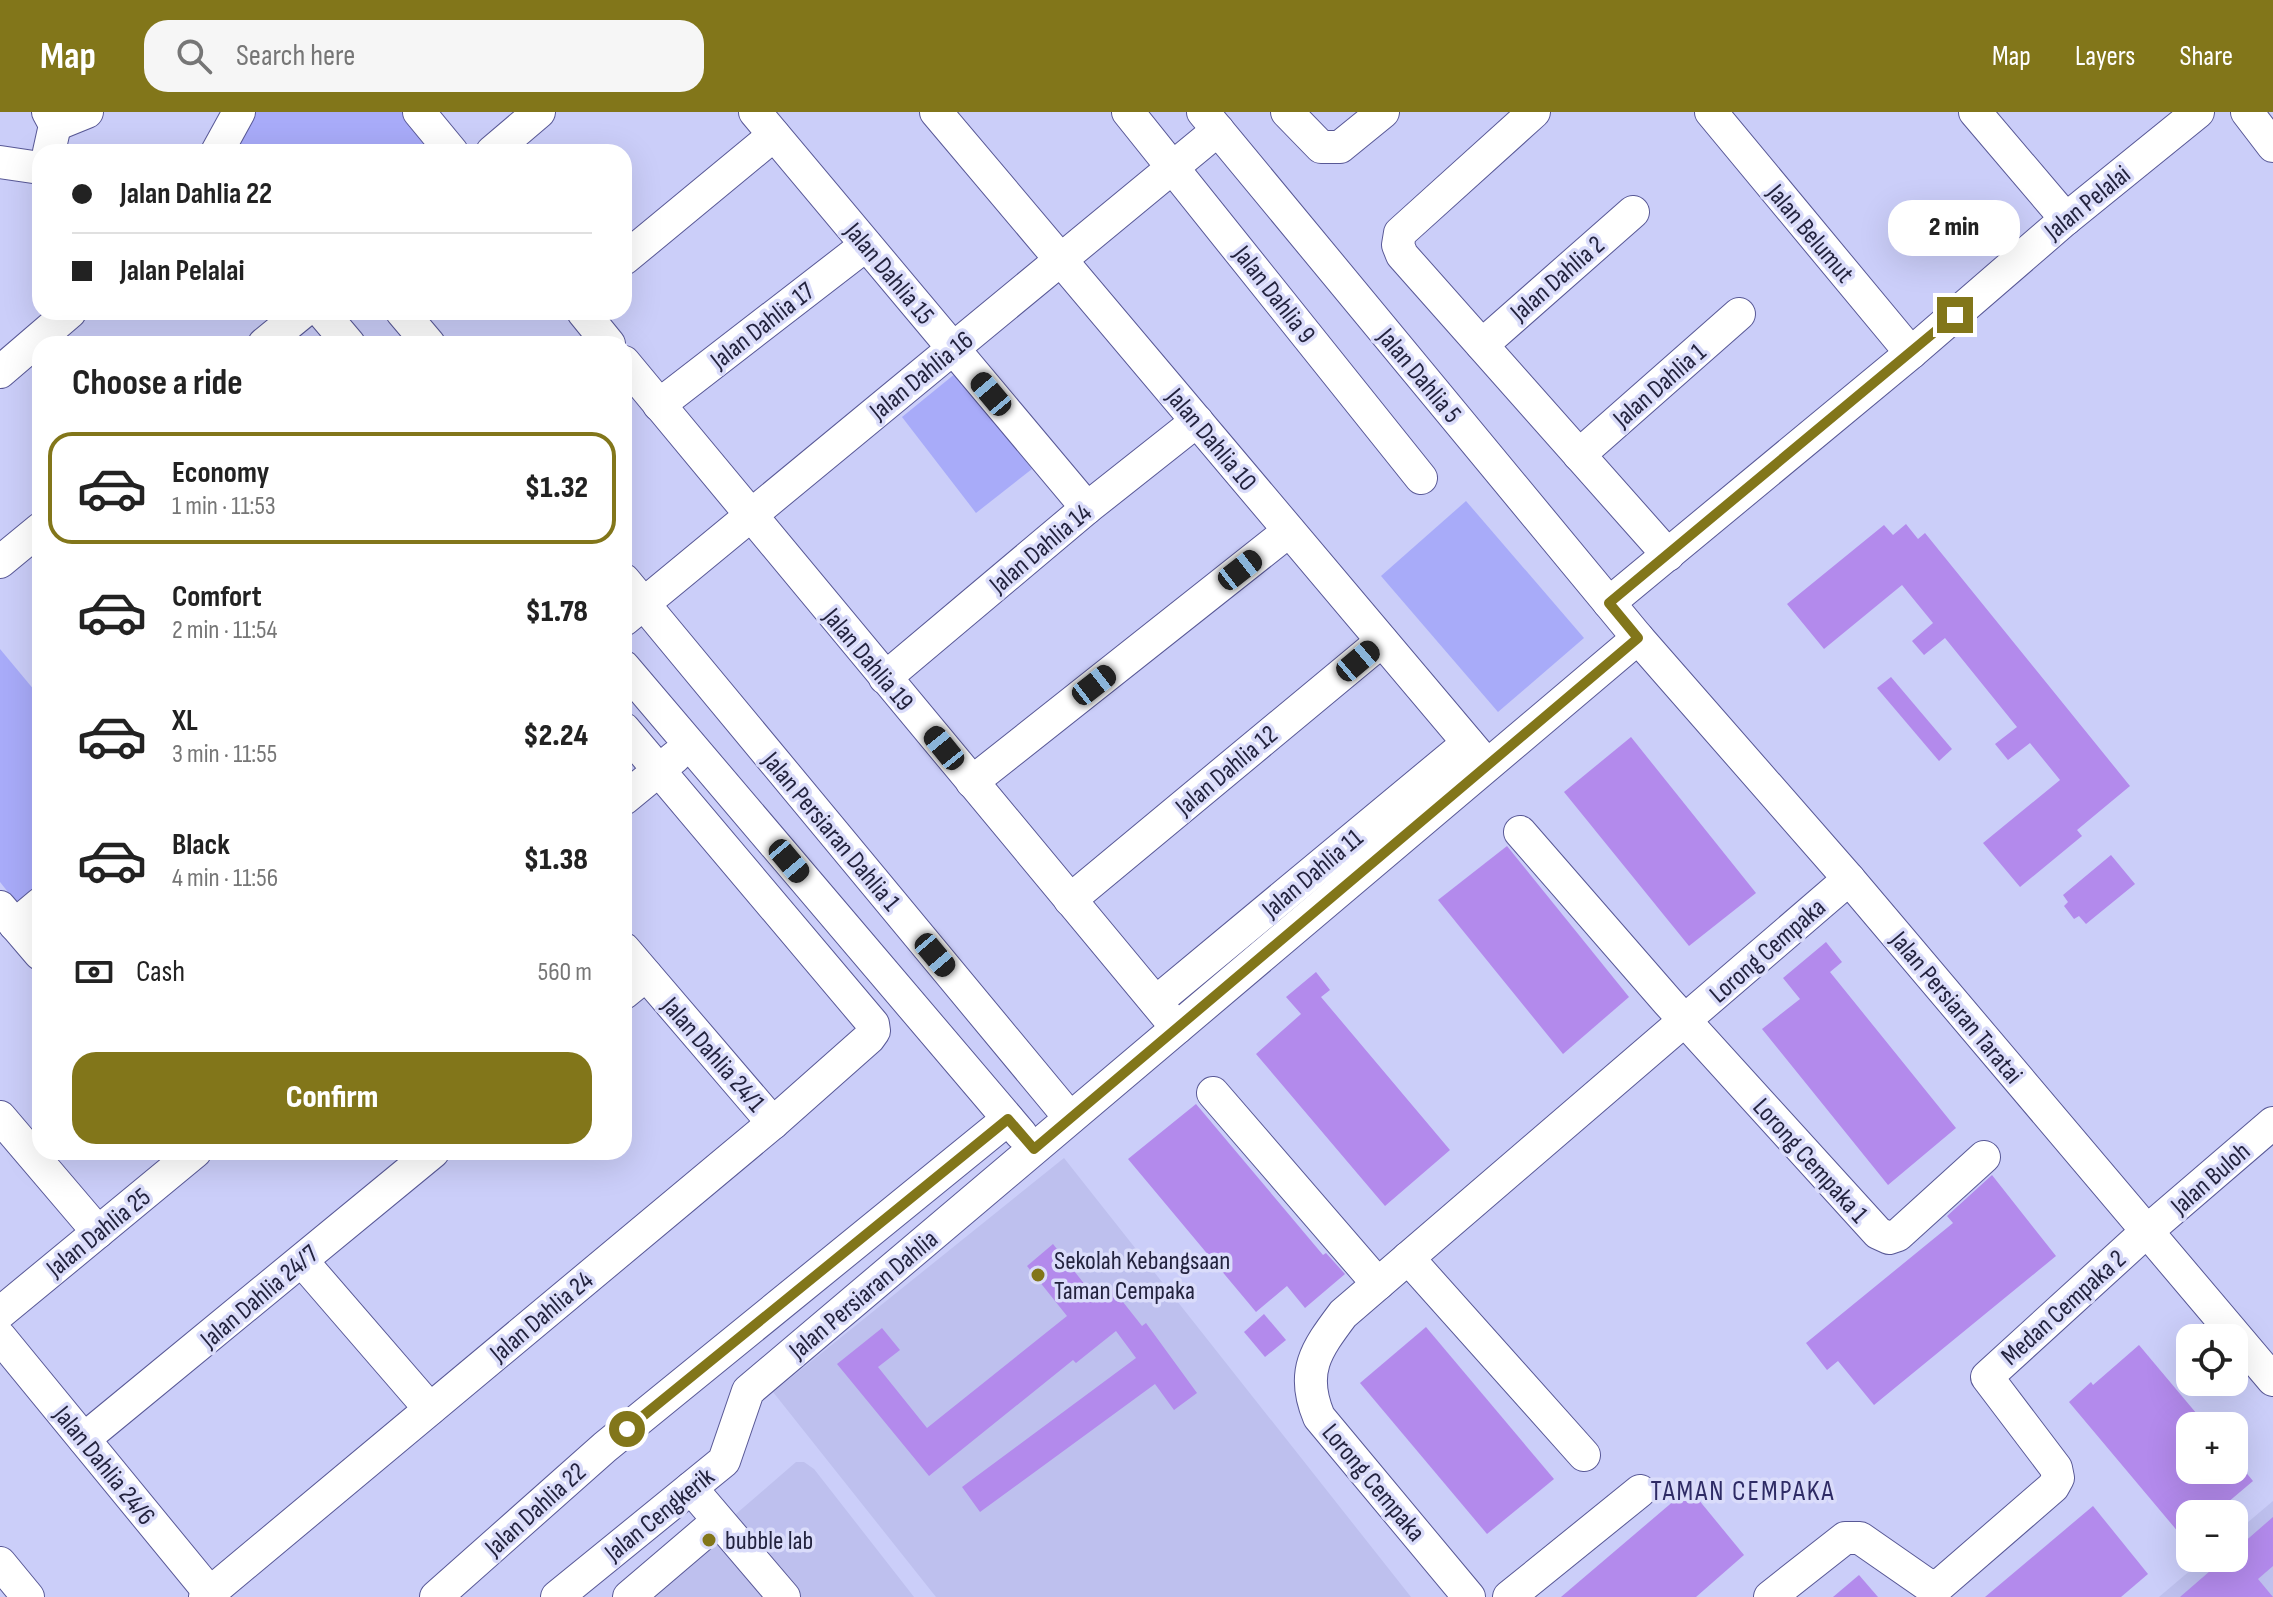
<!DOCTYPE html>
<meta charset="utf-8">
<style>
body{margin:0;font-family:"Sofia Sans Condensed",sans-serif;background:#f6f6f6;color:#222;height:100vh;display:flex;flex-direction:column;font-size:30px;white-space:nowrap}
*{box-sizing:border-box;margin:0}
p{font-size:26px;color:#767676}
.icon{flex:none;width:44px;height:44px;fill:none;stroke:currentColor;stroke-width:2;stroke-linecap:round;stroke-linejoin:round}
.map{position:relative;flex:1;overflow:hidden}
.side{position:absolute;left:32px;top:224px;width:600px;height:824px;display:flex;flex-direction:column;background:#fff;border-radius:24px;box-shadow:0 8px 32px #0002}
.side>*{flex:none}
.hud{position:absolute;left:32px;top:32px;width:600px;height:176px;border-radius:24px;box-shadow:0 8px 32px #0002;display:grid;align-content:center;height:176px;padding:0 40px;background:#fff}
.buttons{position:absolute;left:2176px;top:1212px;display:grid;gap:16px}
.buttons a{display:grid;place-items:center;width:72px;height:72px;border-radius:16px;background:#fff;box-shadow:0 8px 32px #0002;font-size:40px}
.end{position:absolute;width:36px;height:36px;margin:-18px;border:10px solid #82761a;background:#fff;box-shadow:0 0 0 4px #fff}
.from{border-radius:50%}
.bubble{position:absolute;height:56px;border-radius:24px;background:#fff;box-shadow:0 8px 32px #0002;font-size:26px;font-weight:800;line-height:56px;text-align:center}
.car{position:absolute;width:24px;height:48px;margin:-24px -12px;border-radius:10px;box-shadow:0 0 6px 2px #0007;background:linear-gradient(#222 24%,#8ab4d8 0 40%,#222 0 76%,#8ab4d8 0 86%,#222 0)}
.hud b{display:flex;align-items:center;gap:28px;height:76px;font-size:30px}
.hud b+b{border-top:2px solid #e0e0e0}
.hud i{width:20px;height:20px;background:#222}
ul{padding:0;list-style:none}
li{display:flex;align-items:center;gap:24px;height:112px;margin:0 16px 12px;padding:0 24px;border:4px solid transparent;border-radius:24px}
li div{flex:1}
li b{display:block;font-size:30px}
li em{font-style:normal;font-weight:800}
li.on{border-color:#82761a}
li>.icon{width:72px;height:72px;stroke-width:1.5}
h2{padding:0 40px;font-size:36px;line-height:96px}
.pay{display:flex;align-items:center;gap:20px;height:88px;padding:0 40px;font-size:30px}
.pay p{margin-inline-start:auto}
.button{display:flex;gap:16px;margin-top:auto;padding:16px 40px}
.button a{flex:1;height:92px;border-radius:24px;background:#82761a;color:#fff;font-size:32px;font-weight:800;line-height:92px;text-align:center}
header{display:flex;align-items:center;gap:48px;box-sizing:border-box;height:112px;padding:0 40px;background:#82761a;color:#fff}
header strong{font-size:38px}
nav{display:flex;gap:44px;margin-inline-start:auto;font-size:28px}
.search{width:560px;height:72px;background:#f6f6f6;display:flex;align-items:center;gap:20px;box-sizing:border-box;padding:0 28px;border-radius:24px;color:#767676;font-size:30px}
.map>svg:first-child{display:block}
.built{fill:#bec0ee}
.green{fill:#a8abf9}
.building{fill:#b38aec}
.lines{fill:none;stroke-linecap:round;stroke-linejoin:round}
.minor-casing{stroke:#585896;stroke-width:34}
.minor{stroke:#fff;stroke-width:32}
.route{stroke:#82761a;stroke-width:10}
.poi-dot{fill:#82761a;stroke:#dadcfa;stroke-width:3}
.labels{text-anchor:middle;stroke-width:7;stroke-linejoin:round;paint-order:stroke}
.street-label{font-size:26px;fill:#23233e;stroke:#dadcfa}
.poi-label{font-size:26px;fill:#23233e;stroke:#dadcfa;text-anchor:start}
.neighbourhood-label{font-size:28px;letter-spacing:2px;fill:#2e2b65;stroke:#dadcfa}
</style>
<header>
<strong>Map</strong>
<div class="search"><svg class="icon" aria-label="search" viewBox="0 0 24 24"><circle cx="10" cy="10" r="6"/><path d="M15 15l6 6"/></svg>Search here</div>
<nav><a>Map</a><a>Layers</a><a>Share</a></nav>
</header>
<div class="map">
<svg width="2273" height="1485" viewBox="0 0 2273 1485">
<rect width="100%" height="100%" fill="#cbcef9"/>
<g class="built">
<path d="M 1064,1046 L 1411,1485 L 936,1485 L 773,1280 Z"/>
<path d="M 796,1350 L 804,1350 L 814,1357 L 914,1485 L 640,1485 Z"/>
<path d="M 2273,1389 L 2273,1485 L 2159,1485 L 2205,1446 L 2234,1446 L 2234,1422 Z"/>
</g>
<g class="green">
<path d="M 256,0 L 410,0 L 444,40 L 232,40 Z"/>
<path d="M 956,261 L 1032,357 L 976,401 L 902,305 Z"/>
<path d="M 1466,389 L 1584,526 L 1498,600 L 1381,464 Z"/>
<path d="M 0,537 L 40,585 L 40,778 L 20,795 L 0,770 Z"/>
</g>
<g class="building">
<path d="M 1906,412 L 1918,427 L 1925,421 L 2130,674 L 2077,718 L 2082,724 L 2020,775 L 1983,731 L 2060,668 L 2030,631 L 2008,648 L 1995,632 L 2017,615 L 1945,526 L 1924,543 L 1912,529 L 1933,511 L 1902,473 L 1824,537 L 1787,492 L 1884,413 L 1893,423 Z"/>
<path d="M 1891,565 L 1952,637 L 1939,649 L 1877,576 Z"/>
<path d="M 1631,625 L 1756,781 L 1689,834 L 1564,680 Z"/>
<path d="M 1507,734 L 1629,885 L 1563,942 L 1438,788 Z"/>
<path d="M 2111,743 L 2135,772 L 2086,812 L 2079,804 L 2074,807 L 2064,794 L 2068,790 L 2063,783 Z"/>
<path d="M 1826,830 L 1842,850 L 1830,860 L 1956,1016 L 1888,1073 L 1762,917 L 1800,887 L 1783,866 Z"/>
<path d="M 1316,860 L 1330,878 L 1321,885 L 1450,1038 L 1385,1094 L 1256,942 L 1301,902 L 1286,885 Z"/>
<path d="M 1196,992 L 1323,1143 L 1326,1141 L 1345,1162 L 1305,1196 L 1287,1174 L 1256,1200 L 1128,1047 Z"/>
<path d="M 1992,1063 L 2056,1144 L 1874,1293 L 1838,1249 L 1827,1258 L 1806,1231 L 1953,1111 L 1947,1104 Z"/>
<path d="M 1053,1132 L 1093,1183 L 1108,1171 L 1142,1214 L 1146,1211 L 1197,1281 L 1174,1298 L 1155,1272 L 980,1400 L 962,1375 L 1136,1246 L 1116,1219 L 1076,1251 L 1073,1248 L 929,1364 L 837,1252 L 882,1216 L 900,1238 L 878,1255 L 927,1316 L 1067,1204 L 1027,1154 Z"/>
<path d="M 1264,1202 L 1286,1228 L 1265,1245 L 1244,1220 Z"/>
<path d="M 1426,1215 L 1554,1367 L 1487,1422 L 1360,1271 Z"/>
<path d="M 2139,1233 L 2207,1314 L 2190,1314 L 2190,1358 L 2244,1358 L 2253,1369 L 2214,1402 L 2190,1402 L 2190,1434 L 2069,1290 L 2091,1270 L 2093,1273 Z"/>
<path d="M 1689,1376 L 1744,1443 L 1696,1485 L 1561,1485 Z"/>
<path d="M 2093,1394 L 2148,1462 L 2121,1485 L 1985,1485 Z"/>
<path d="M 2273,1405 L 2273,1454 L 2258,1467 L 2273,1485 L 2180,1485 L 2225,1446 L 2234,1446 L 2234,1439 Z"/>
<path d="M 1859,1463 L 1878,1485 L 1833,1485 Z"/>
</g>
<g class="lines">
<g class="minor-casing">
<g id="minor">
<path d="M 48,0 L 55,13 L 49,40"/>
<path d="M 419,0 L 452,40"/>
<path d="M 755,0 L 1087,396"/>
<path d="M 936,0 L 1487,653"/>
<path d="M 1128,0 L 1421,366"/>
<path d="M 1203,0 L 1638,526 L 1849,767 L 2273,1268"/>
<path d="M 1287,0 L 1321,35 L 1340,35 L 1383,0"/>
<path d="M 1534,0 L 1400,121 L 1398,133 L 1402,143 L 1668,443"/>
<path d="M 1711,0 L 1911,241"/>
<path d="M 1975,0 L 2066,107"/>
<path d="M 2247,0 L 2273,34"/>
<path d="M 55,13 L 87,0"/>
<path d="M 217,40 L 239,0"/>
<path d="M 492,40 L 539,0"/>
<path d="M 0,50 L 40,56"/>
<path d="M 624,147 L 774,23"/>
<path d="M 322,200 L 349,232"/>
<path d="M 402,200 L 429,232"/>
<path d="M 583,200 L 609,232"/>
<path d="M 264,232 L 303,200"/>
<path d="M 1482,233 L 1633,100"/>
<path d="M 624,250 L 1177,916"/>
<path d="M 0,260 L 70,200"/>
<path d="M 659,293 L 866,133"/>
<path d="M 1579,343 L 1739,202"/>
<path d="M 0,450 L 40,417"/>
<path d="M 624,468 L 1070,1006"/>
<path d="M 1609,491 L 1911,241 L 2066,107 L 2198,0"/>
<path d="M 624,508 L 1218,18"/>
<path d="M 624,555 L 1021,1022"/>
<path d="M 885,566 L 1087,396 L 1197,309"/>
<path d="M 972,670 L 1289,419"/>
<path d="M 624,687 L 675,645"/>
<path d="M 1520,720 L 1668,890 L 1878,1121 L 1889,1126 L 1898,1123 L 1984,1045"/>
<path d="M 1070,788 L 1382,529"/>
<path d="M 0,795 L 40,842"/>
<path d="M 15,813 L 40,792"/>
<path d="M 624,837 L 773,1011"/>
<path d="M 624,881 L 646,863"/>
<path d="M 1156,890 L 1468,631"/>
<path d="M 1213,981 L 1378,1172"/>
<path d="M 0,1005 L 98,1120"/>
<path d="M 1408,1146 L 1584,1343"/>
<path d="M 302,1149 L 430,1297"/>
<path d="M 0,1201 L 195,1040"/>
<path d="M 0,1225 L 210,1481"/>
<path d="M 84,1327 L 433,1040"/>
<path d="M 691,1376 L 784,1485"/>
<path d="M 0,1451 L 28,1485"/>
<path d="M 205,1485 L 773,1011 L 869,926 L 874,919 L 873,912 L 624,617"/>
<path d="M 436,1485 L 605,1335 L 1008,1007"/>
<path d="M 557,1485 L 724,1349 L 748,1279 L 1638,526"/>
<path d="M 629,1485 L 718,1409"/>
<path d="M 1469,1485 L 1319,1305 C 1300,1260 1316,1238 1343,1202 L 1849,767"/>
<path d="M 1509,1485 L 1640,1379"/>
<path d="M 1770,1485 L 1845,1426 L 1860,1426 L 1929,1474 L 1941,1472 L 2053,1375 L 2058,1366 L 2056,1356 L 1987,1265 L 2146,1120 L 2273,1011"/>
</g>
</g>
<use href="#minor" class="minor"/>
</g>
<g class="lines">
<path class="route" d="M 627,1317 L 1008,1007 L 1034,1037 L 1638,526 L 1609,491 L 1955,203"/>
</g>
<g class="poi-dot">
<circle cx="1038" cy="1163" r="8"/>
<circle cx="709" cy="1428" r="8"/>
</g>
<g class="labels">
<g class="street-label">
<text transform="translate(2087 90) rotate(-39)" y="9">Jalan Pelalai</text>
<text transform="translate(1811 121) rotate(50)" y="9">Jalan Belumut</text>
<text transform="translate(890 161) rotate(50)" y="9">Jalan Dahlia 15</text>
<text transform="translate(1557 166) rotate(-41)" y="9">Jalan Dahlia 2</text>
<text transform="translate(1275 182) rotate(52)" y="9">Jalan Dahlia 9</text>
<text transform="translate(762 213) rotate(-38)" y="9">Jalan Dahlia 17</text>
<text transform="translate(921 263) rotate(-39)" y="9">Jalan Dahlia 16</text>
<text transform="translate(1420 263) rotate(50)" y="9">Jalan Dahlia 5</text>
<text transform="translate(1659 273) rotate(-41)" y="9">Jalan Dahlia 1</text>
<text transform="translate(1212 327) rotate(50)" y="9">Jalan Dahlia 10</text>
<text transform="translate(1040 436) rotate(-40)" y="9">Jalan Dahlia 14</text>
<text transform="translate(869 547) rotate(50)" y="9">Jalan Dahlia 19</text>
<text transform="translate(1226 658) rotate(-40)" y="9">Jalan Dahlia 12</text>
<text transform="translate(832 719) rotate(50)" y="9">Jalan Persiaran Dahlia 1</text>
<text transform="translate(1312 761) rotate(-40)" y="9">Jalan Dahlia 11</text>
<text transform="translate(1767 838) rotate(-41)" y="9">Lorong Cempaka</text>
<text transform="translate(1957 895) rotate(50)" y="9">Jalan Persiaran Taratai</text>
<text transform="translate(714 942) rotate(49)" y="9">Jalan Dahlia 24/1</text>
<text transform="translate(1811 1048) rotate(48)" y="9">Lorong Cempaka 1</text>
<text transform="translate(2210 1066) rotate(-41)" y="9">Jalan Buloh</text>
<text transform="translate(98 1120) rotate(-39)" y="9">Jalan Dahlia 25</text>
<text transform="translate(863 1182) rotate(-40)" y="9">Jalan Persiaran Dahlia</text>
<text transform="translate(259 1184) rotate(-40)" y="9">Jalan Dahlia 24/7</text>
<text transform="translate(2063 1195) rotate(-42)" y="9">Medan Cempaka 2</text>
<text transform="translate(541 1204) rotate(-40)" y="9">Jalan Dahlia 24</text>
<text transform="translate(105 1353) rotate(51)" y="9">Jalan Dahlia 24/6</text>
<text transform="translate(1374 1370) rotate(50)" y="9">Lorong Cempaka</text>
<text transform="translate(535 1397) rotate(-42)" y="9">Jalan Dahlia 22</text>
<text transform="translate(659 1402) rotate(-39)" y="9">Jalan Cengkerik</text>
</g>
<g class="poi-label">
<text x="1054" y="1157">Sekolah Kebangsaan<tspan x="1054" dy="30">Taman Cempaka</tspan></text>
<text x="725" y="1437">bubble lab</text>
</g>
<g class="neighbourhood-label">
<text x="1743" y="1388">TAMAN CEMPAKA</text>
</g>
</g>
</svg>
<div class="buttons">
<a><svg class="icon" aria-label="locate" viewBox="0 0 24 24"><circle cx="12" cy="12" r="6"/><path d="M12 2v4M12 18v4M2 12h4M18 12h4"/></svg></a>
<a>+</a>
<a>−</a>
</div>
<i class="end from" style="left:627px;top:1317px"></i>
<i class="end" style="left:1955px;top:203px"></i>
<div class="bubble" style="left:1888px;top:88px;width:132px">2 min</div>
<i class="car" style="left:991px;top:282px;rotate:320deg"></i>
<i class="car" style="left:1240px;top:458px;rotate:52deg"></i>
<i class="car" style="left:1358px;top:549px;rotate:50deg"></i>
<i class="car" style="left:1094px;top:573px;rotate:52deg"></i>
<i class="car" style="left:944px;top:636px;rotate:321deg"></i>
<i class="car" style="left:789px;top:749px;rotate:140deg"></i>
<i class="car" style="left:935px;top:843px;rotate:140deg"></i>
<div class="hud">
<b><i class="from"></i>Jalan Dahlia 22</b>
<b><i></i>Jalan Pelalai</b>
</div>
<section class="side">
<h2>Choose a ride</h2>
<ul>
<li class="on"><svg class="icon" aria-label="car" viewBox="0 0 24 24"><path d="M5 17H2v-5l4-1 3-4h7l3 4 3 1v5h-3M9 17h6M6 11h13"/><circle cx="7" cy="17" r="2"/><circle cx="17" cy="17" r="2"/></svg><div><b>Economy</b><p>1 min · 11:53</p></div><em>$1.32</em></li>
<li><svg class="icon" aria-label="car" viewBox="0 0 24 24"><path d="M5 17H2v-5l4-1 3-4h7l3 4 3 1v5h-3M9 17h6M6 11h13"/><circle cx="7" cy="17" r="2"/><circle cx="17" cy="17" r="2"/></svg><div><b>Comfort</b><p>2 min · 11:54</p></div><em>$1.78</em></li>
<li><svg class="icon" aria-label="car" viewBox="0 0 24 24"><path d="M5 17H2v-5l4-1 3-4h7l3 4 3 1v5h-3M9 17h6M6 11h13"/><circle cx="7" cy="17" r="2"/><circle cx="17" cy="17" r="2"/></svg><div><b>XL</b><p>3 min · 11:55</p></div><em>$2.24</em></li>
<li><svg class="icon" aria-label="car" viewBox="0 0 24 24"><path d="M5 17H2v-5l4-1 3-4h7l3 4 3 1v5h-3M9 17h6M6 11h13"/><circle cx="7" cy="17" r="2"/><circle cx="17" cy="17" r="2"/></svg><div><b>Black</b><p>4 min · 11:56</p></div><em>$1.38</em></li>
</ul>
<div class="pay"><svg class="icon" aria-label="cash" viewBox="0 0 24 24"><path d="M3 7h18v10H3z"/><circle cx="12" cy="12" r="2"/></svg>Cash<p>560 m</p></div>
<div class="button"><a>Confirm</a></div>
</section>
</div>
